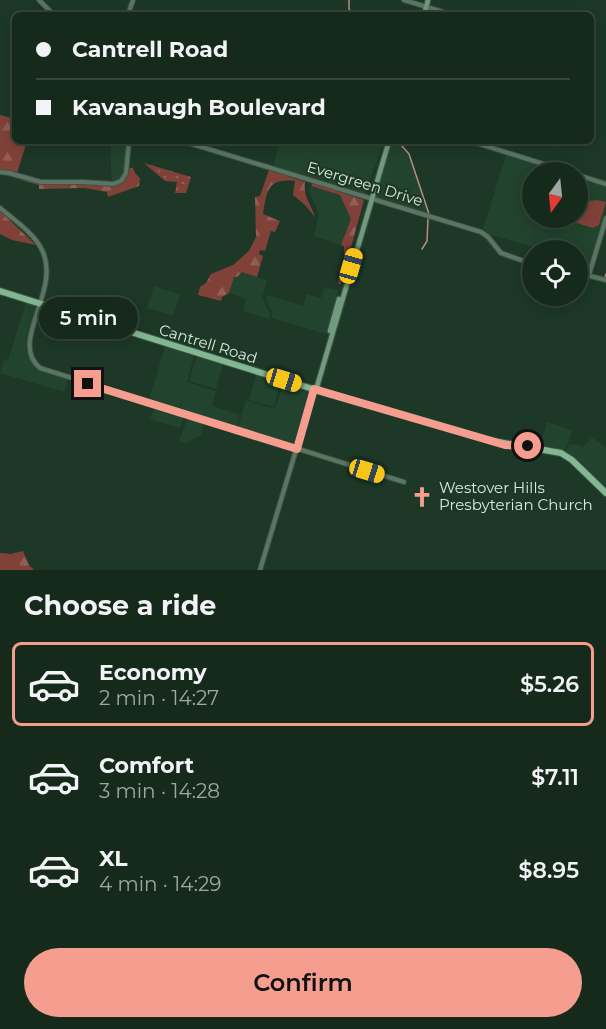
<!DOCTYPE html>
<meta charset="utf-8">
<style>
body{margin:0;font-family:Montserrat,sans-serif;background:#1f3225;color:#f1f3f6;height:100vh;display:flex;flex-direction:column;font-size:22px;white-space:nowrap}
*{box-sizing:border-box;margin:0}
p{font-size:20px;color:#9ea7a3}
.icon{flex:none;width:33px;height:33px;fill:none;stroke:currentColor;stroke-width:2;stroke-linecap:round;stroke-linejoin:round}
.map{position:relative;height:570px;overflow:hidden}
.side{display:flex;flex-direction:column;background:#162a1c;flex:1}
.side>*{flex:none}
.top-card{position:absolute;left:12px;top:12px;width:582px;height:132px;border-radius:9px;box-shadow:0 3px 15px #0003,0 0 0 2px #35463b;display:grid;align-content:center;height:132px;padding:0 24px;background:#162a1c}
.needle{width:39px;rotate:195deg}
.buttons{position:absolute;left:522px;top:162px;display:grid;gap:12px}
.buttons a{display:grid;place-items:center;width:66px;height:66px;border-radius:50%;background:#162a1c;box-shadow:0 3px 15px #0003,0 0 0 2px #35463b;font-size:30px}
.end{position:absolute;width:27px;height:27px;margin:-14px;border:8px solid #f59d8e;background:#111;box-shadow:0 0 0 3px #111}
.from{border-radius:50%}
.bubble{position:absolute;height:42px;border-radius:21px;background:#162a1c;box-shadow:0 3px 15px #0003,0 0 0 2px #35463b;font-size:20px;font-weight:600;line-height:42px;text-align:center}
.car{position:absolute;width:18px;height:36px;margin:-18px -9px;border-radius:8px;box-shadow:0 0 4px 2px #0007;background:linear-gradient(#f5c518 24%,#345 0 40%,#f5c518 0 76%,#345 0 86%,#f5c518 0)}
.top-card b{display:flex;align-items:center;gap:21px;height:57px;font-size:22px}
.top-card b+b{border-top:2px solid #35463b}
.top-card i{width:15px;height:15px;background:#f1f3f6}
ul{padding:0;list-style:none}
li{display:flex;align-items:center;gap:18px;height:84px;margin:0 12px 9px;padding:0 12px;border:3px solid transparent;border-radius:9px}
li div{flex:1}
li b{display:block;font-size:22px}
li em{font-style:normal;font-weight:600}
li.current{border-color:#f59d8e}
li>.icon{width:54px;height:54px;stroke-width:1.5}
h2{padding:0 24px;font-size:27px;line-height:72px}
.cta{display:flex;gap:12px;margin-top:auto;padding:12px 24px}
.cta a{flex:1;height:69px;border-radius:36px;background:#f59d8e;color:#111;font-size:24px;font-weight:600;line-height:69px;text-align:center}
.map>svg:first-child{display:block}
.built{fill:#22432e}
.forest{fill:url(#forest-firs)}
.park{fill:url(#park-dots)}
.garden{fill:#804238}
.lines{fill:none;stroke-linecap:round;stroke-linejoin:round}
.stream{stroke:#b78d81;stroke-width:1.5}
.tertiary-casing{stroke:#3b5443;stroke-width:6}
.secondary-casing{stroke:#3b5443;stroke-width:7}
.primary-casing{stroke:#3b5443;stroke-width:8}
.tertiary{stroke:#5c7463;stroke-width:4}
.secondary{stroke:#729a7e;stroke-width:4.5}
.primary{stroke:#83b793;stroke-width:6}
.route{stroke:#f59d8e;stroke-width:8}
.labels{text-anchor:middle;stroke-width:4.5;stroke-linejoin:round;paint-order:stroke}
.street-label{font-size:15px;fill:#d9e9dd;stroke:#1d3826}
.poi-label{font-size:15px;fill:#d9e9dd;stroke:#1d3826;text-anchor:start}
</style>
<div class="map">
<svg width="606" height="570" viewBox="0 0 606 570">
<defs>
<pattern id="forest-firs" width="22" height="20" patternUnits="userSpaceOnUse" patternTransform="scale(1.5)"><rect width="22" height="20" fill="#804238"/><path d="M5 1l3.5 6h-7zM16 11l3.5 6h-7z" fill="#915d54"/></pattern>
<pattern id="park-dots" width="8" height="8" patternUnits="userSpaceOnUse" patternTransform="scale(1.5)"><rect width="8" height="8" fill="#804238"/><path d="M2 2h.1M6 6h.1" fill="none" stroke="#915d54" stroke-width="1.8" stroke-linecap="round"/></pattern>
</defs>
<rect width="100%" height="100%" fill="#1d3826"/>
<g class="built">
<path d="M 117,141 L 127,141 L 125,171 L 122,177 L 112,182 L 111,172 L 111,144 Z"/>
<path d="M 280,141 L 384,141 L 365,194 L 273,166 Z"/>
<path d="M 391,141 L 403,141 L 402,146 L 408,154 L 425,200 L 428,214 L 375,197 Z"/>
<path d="M 506,155 L 564,172 L 532,172 L 532,218 L 578,218 L 578,177 L 606,186 L 606,211 L 590,264 L 578,261 L 578,250 L 543,250 L 482,232 Z"/>
<path d="M 311,186 L 340,195 L 348,209 L 351,219 L 341,245 L 314,236 L 319,213 L 309,192 Z"/>
<path d="M 241,272 L 267,280 L 262,298 L 270,314 L 269,319 L 243,311 L 246,299 L 229,293 L 234,277 Z"/>
<path d="M 154,286 L 180,294 L 173,316 L 147,308 Z"/>
<path d="M 324,287 L 338,290 L 326,334 L 272,318 L 272,312 L 266,299 L 267,295 L 303,306 L 307,294 L 321,298 Z"/>
<path d="M 26,302 L 38,307 L 26,347 L 29,357 L 41,370 L 68,379 L 64,392 L 0,373 L 4,359 L 8,360 L 9,357 Z"/>
<path d="M 166,343 L 195,352 L 187,382 L 216,391 L 212,406 L 240,415 L 236,428 L 180,411 L 183,397 L 178,412 L 148,403 Z"/>
<path d="M 197,355 L 223,364 L 216,389 L 189,381 Z"/>
<path d="M 256,375 L 281,382 L 274,407 L 249,400 Z"/>
<path d="M 286,383 L 312,391 L 297,449 L 237,430 L 246,400 L 275,409 L 281,390 L 284,390 Z"/>
<path d="M 155,407 L 184,416 L 180,428 L 150,419 Z"/>
<path d="M 188,417 L 205,422 L 201,435 L 186,443 L 179,441 Z"/>
<path d="M 547,422 L 572,430 L 565,452 L 540,446 Z"/>
<path d="M 592,437 L 606,448 L 606,493 L 565,455 L 569,445 L 575,444 L 583,447 Z"/>
</g>
<g class="forest">
<path d="M 0,115 L 15,119 L 15,141 L 27,141 L 17,173 L 0,170 Z"/>
<path d="M 130,168 L 133,168 L 135,173 L 140,178 L 139,186 L 108,197 L 107,192 L 85,188 L 39,189 L 39,185 L 20,180 L 48,184 L 84,183 L 109,186 L 119,184 L 125,179 Z"/>
<path d="M 269,170 L 305,182 C 303,197 311,204 315,217 L 304,204 L 293,195 L 295,181 C 267,178 267,191 263,214 L 280,221 L 275,232 L 271,231 L 265,251 L 260,250 L 259,254 L 263,256 L 257,277 L 242,272 L 237,277 L 234,277 L 229,293 L 222,297 L 221,301 L 198,295 L 200,287 L 206,283 L 211,274 L 233,265 L 249,251 L 256,237 L 255,197 L 260,196 Z"/>
<path d="M 313,183 L 364,200 L 341,284 L 338,284 L 344,263 L 344,246 L 341,245 L 351,219 L 340,195 L 311,186 Z"/>
<path d="M 0,211 L 36,245 L 12,240 L 0,234 Z"/>
<path d="M 23,551 L 29,565 L 34,570 L 0,570 L 0,553 L 11,554 Z"/>
</g>
<path class="park" d="M 144,163 L 191,177 L 186,193 L 175,193 L 177,182 L 165,181 Z"/>
<path class="garden" d="M 597,200 L 606,202 L 599,225 L 593,228 L 570,221 L 571,218 L 578,218 L 578,207 L 588,201 Z"/>
<g class="lines">
<g class="stream">
<path d="M 349,0 L 349,9 L 353,15"/>
<path d="M 404,141 L 402,146 L 409,154 L 429,214"/>
<path d="M 422,249 L 427,241 L 428,219"/>
<path d="M 605,277 L 606,274"/>
</g>
<g class="tertiary-casing">
<g id="tertiary">
<path d="M 39,0 L 54,15"/>
<path d="M 404,0 L 453,15"/>
<path d="M 128,15 L 133,0"/>
<path d="M 182,141 L 481,232 L 488,237 L 501,253 L 532,264"/>
<path d="M 470,141 L 569,172"/>
<path d="M 0,172 L 9,173 L 41,182 L 83,182 L 113,184 L 121,181 L 126,173 L 129,141"/>
<path d="M 578,175 L 606,184"/>
<path d="M 0,208 C 14,220 34,233 42,250 C 62,291 8,342 40,368 L 404,482"/>
<path d="M 578,273 L 606,280"/>
<path d="M 589,275 L 606,218"/>
<path d="M 260,570 L 314,390"/>
</g>
</g>
<g class="secondary-casing">
<g id="secondary">
<path d="M 424,15 L 428,0"/>
<path d="M 330,331 L 339,299"/>
<path d="M 316,390 L 389,141"/>
</g>
</g>
<g class="primary-casing">
<path id="primary" d="M 0,291 L 329,394 L 493,441 L 561,453 L 572,460 L 606,493"/>
</g>
<use href="#tertiary" class="tertiary"/>
<use href="#secondary" class="secondary"/>
<use href="#primary" class="primary"/>
</g>
<g class="lines">
<path class="route" d="M 88,384 L 297,449 L 314,389 L 505,445 L 528,446"/>
</g>
<defs>
<g id="church-bare" transform="scale(1.62)"><path d="M-1.2-6h2.4v3.5h3.3v2.4h-3.3V6h-2.4V-.1h-3.3v-2.4h3.3Z" fill="#f59d8e" stroke="#1d3826" stroke-width="2.5" paint-order="stroke"/></g>
</defs>
<g fill-rule="evenodd">
<use href="#church-bare" x="422" y="497"/>
</g>
<g class="labels">
<g class="street-label">
<text transform="translate(365 184) rotate(17)" y="5">Evergreen Drive</text>
<text transform="translate(208 344) rotate(17)" y="5">Cantrell Road</text>
</g>
<g class="poi-label">
<text x="439" y="493">Westover Hills<tspan x="439" dy="17">Presbyterian Church</tspan></text>
</g>
</g>
</svg>
<div class="buttons">
<a><svg class="needle" viewBox="-14 -14 28 28"><path d="M0-13l5 13h-10z" fill="#e53935"/><path d="M0 13l5-13h-10z" fill="#9ea7a3"/></svg></a>
<a><svg class="icon" aria-label="locate" viewBox="0 0 24 24"><circle cx="12" cy="12" r="6"/><path d="M12 2v4M12 18v4M2 12h4M18 12h4"/></svg></a>
</div>
<i class="end from" style="left:528px;top:446px"></i>
<i class="end" style="left:88px;top:384px"></i>
<div class="bubble" style="left:39px;top:297px;width:99px">5 min</div>
<i class="car" style="left:351px;top:266px;rotate:16deg"></i>
<i class="car" style="left:284px;top:380px;rotate:107deg"></i>
<i class="car" style="left:367px;top:471px;rotate:107deg"></i>
<div class="top-card">
<b><i class="from"></i>Cantrell Road</b>
<b><i></i>Kavanaugh Boulevard</b>
</div>
</div>
<section class="side">
<h2>Choose a ride</h2>
<ul>
<li class="current"><svg class="icon" aria-label="car" viewBox="0 0 24 24"><path d="M5 17H2v-5l4-1 3-4h7l3 4 3 1v5h-3M9 17h6M6 11h13"/><circle cx="7" cy="17" r="2"/><circle cx="17" cy="17" r="2"/></svg><div><b>Economy</b><p>2 min · 14:27</p></div><em>$5.26</em></li>
<li><svg class="icon" aria-label="car" viewBox="0 0 24 24"><path d="M5 17H2v-5l4-1 3-4h7l3 4 3 1v5h-3M9 17h6M6 11h13"/><circle cx="7" cy="17" r="2"/><circle cx="17" cy="17" r="2"/></svg><div><b>Comfort</b><p>3 min · 14:28</p></div><em>$7.11</em></li>
<li><svg class="icon" aria-label="car" viewBox="0 0 24 24"><path d="M5 17H2v-5l4-1 3-4h7l3 4 3 1v5h-3M9 17h6M6 11h13"/><circle cx="7" cy="17" r="2"/><circle cx="17" cy="17" r="2"/></svg><div><b>XL</b><p>4 min · 14:29</p></div><em>$8.95</em></li>
</ul>
<div class="cta"><a>Confirm</a></div>
</section>
